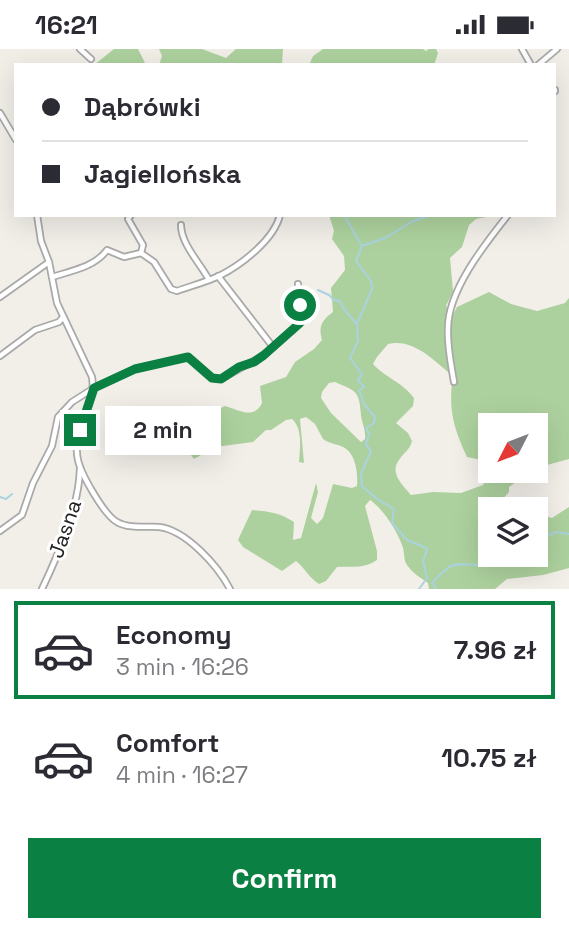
<!DOCTYPE html>
<meta charset="utf-8">
<style>
body{margin:0;font-family:"Space Grotesk",sans-serif;background:#f2f2f3;color:#2b2b33;height:100vh;display:flex;flex-direction:column;font-size:26px;white-space:nowrap}
*{box-sizing:border-box;margin:0}
p{font-size:23px;color:#7c7c81}
.icon{flex:none;width:38px;height:38px;fill:none;stroke:currentColor;stroke-width:2;stroke-linecap:round;stroke-linejoin:round}
.map{position:relative;height:540px;overflow:hidden}
.panel{display:flex;flex-direction:column;background:#fff;flex:1}
.panel>*{flex:none}
.guide{position:absolute;left:14px;top:14px;width:542px;height:154px;border-radius:0px;box-shadow:0 7px 28px #0002;display:grid;align-content:center;height:154px;padding:0 28px;background:#fff}
.needle{width:46px;rotate:228deg}
.fabs{position:absolute;left:478px;top:364px;display:grid;gap:14px}
.fabs a{display:grid;place-items:center;width:70px;height:70px;border-radius:0px;background:#fff;box-shadow:0 7px 28px #0002;font-size:35px}
.end{position:absolute;width:32px;height:32px;margin:-16px;border:9px solid #0b8043;background:#fff;box-shadow:0 0 0 4px #fff}
.from{border-radius:50%}
.bubble{position:absolute;height:49px;border-radius:0px;background:#fff;box-shadow:0 7px 28px #0002;font-size:23px;font-weight:700;line-height:49px;text-align:center}
.guide b{display:flex;align-items:center;gap:24px;height:66px;font-size:26px}
.guide b+b{border-top:2px solid #e1e1e2}
.guide i{width:18px;height:18px;background:#2b2b33}
ul{padding:12px 0 0;list-style:none}
li{display:flex;align-items:center;gap:21px;height:98px;margin:0 14px 10px;padding:0 14px;border:4px solid transparent;border-radius:0px}
li div{flex:1}
li b{display:block;font-size:26px}
li em{font-style:normal;font-weight:700}
li.selected{border-color:#0b8043}
li>.icon{width:63px;height:63px;stroke-width:1.5}
.button{display:flex;gap:14px;margin-top:auto;padding:14px 28px}
.button a{flex:1;height:80px;border-radius:0px;background:#0b8043;color:#fff;font-size:28px;font-weight:700;line-height:80px;text-align:center}
.status{display:flex;justify-content:space-between;align-items:center;height:49px;padding:0 35px;background:#fff;direction:ltr}
.status svg{height:19px;fill:currentColor}
.map>svg:first-child{display:block}
.forest{fill:#add19e;fill-rule:evenodd}
.lines{fill:none;stroke-linecap:round;stroke-linejoin:round}
.stream{stroke:#aad3df;stroke-width:2}
.street-casing{stroke:#a9a9a9;stroke-width:8}
.street{stroke:#fff;stroke-width:4.5}
.route{stroke:#0b8043;stroke-width:9}
.labels{text-anchor:middle;stroke-width:6;stroke-linejoin:round;paint-order:stroke}
.street-label{font-size:21px;fill:#222;stroke:#fff}
</style>
<div class="status"><b>16:21</b><svg viewBox="0 0 49 12"><path d="M0 12V9h3v3zM5 12V6h3v6zM10 12V3h3v9zM15 12V0h3v12zM26 1h20v11H26zM47 4h2v5h-2z"/></svg></div>
<div class="map">
<svg width="569" height="540" viewBox="0 0 569 540">
<rect width="100%" height="100%" fill="#f2efe9"/>
<g class="forest">
<path d="M 114,0 L 138,0 L 146,16 L 94,16 Z"/>
<path d="M 159,0 L 202,0 L 226,9 L 236,0 L 283,0 L 282,16 L 159,16 L 162,7 Z"/>
<path d="M 323,0 L 423,0 L 426,2 L 429,0 L 436,0 L 438,4 L 434,16 L 373,14 L 309,16 L 313,7 Z"/>
<path d="M 329,166 L 496,166 L 476,170 L 469,176 L 462,198 L 450,209 L 453,242 L 446,257 L 452,268 L 457,258 L 489,243 L 511,255 L 537,262 L 565,254 L 569,249 L 569,410 L 536,419 L 536,376 L 490,376 L 490,413 L 467,408 C 453,378 448,359 453,327 C 434,312 414,289 388,295 L 377,308 L 373,315 C 387,330 401,332 414,349 L 413,357 L 396,374 L 408,384 L 412,392 C 410,401 404,403 399,411 C 389,424 403,436 411,446 L 433,443 L 461,444 L 483,436 L 490,419 L 490,422 L 531,422 L 509,438 L 509,443 L 494,460 L 490,460 L 490,506 L 536,506 L 536,464 L 552,469 L 569,458 L 569,519 L 543,526 L 507,530 L 495,540 L 429,540 L 428,534 C 420,528 413,525 407,516 C 403,510 405,503 402,496 C 396,480 383,460 370,451 L 365,457 L 377,502 L 377,511 C 364,520 352,517 337,518 L 326,532 L 319,535 C 309,529 305,519 296,512 L 282,522 L 243,498 L 238,491 L 252,461 C 268,462 281,464 294,473 L 293,491 L 301,489 L 316,434 L 318,443 L 311,469 L 317,475 L 323,469 L 333,435 L 352,439 L 357,437 C 358,425 356,406 345,399 C 338,395 330,395 323,390 L 315,375 L 306,368 L 300,370 L 304,414 L 299,413 C 300,398 303,380 292,370 L 286,371 L 271,381 L 266,381 L 253,393 L 215,398 L 194,410 L 191,406 L 196,396 L 220,378 L 214,362 L 225,357 C 239,361 254,371 262,354 L 260,337 L 286,328 L 295,313 L 314,300 L 322,291 C 318,277 322,271 333,263 L 331,239 L 345,221 L 344,207 L 332,190 L 334,182 ZM 335,333 C 357,343 359,341 361,366 C 362,375 366,381 365,390 L 361,393 L 331,364 L 321,349 L 322,343 L 329,334 Z"/>
</g>
<g class="lines">
<g class="stream">
<path d="M 344,166 L 362,197"/>
<path d="M 318,241 L 329,246 L 334,251 L 340,252 L 343,259 L 356,274"/>
<path d="M 0,448 L 6,450 L 12,445"/>
<path d="M 536,492 L 556,483 L 569,485"/>
<path d="M 419,540 L 427,529 L 423,512 L 427,501 L 426,499 L 407,491 L 392,474 L 394,460 L 377,450 L 362,437 L 361,425 L 371,402 L 366,396 L 369,385 L 366,379 L 374,374 L 375,368 L 364,355 L 359,341 L 364,338 L 358,331 L 362,325 L 350,309 L 358,292 L 357,275 L 372,240 L 371,232 L 356,212 L 362,197 L 387,188 L 411,173 L 431,166"/>
<path d="M 436,540 L 432,534 C 453,512 451,515 479,516 L 490,505"/>
</g>
<g class="street-casing">
<g id="street">
<path d="M 80,0 L 91,10"/>
<path d="M 522,0 L 531,16"/>
<path d="M 538,16 L 557,0"/>
<path d="M 555,41 L 555,42"/>
<path d="M 0,64 L 16,91"/>
<path d="M 37,166 L 41,192 L 49,213 L 57,254 L 92,328 C 97,356 71,382 78,411 C 81,425 104,466 117,473 C 129,480 147,477 159,478 C 186,481 218,517 230,540"/>
<path d="M 131,166 L 128,170 L 143,196 L 141,204"/>
<path d="M 181,176 C 181,195 200,214 209,231"/>
<path d="M 218,227 L 273,298"/>
<path d="M 52,228 C 71,222 95,218 107,201 L 124,208 L 141,204 L 154,213 L 171,240 L 177,242 C 191,237 206,233 219,227 C 241,216 274,191 280,166"/>
<path d="M 0,248 L 49,213"/>
<path d="M 0,307 L 35,281 L 59,273 L 63,268"/>
<path d="M 454,333 C 451,315 447,297 448,279 C 448,241 485,195 508,166"/>
<path d="M 0,482 L 22,466 L 33,434 L 52,397 L 58,368 L 72,353 L 94,339 L 135,320 L 188,308 L 212,329 L 221,330 L 264,306 L 300,274 L 301,265 L 298,235"/>
<path d="M 42,540 C 59,504 79,458 80,419"/>
</g>
</g>
<use href="#street" class="street"/>
</g>
<g class="lines">
<path class="route" d="M 80,381 L 94,339 L 135,320 L 188,308 L 212,329 L 221,330 L 239,318 L 254,313 L 264,306 L 300,274 L 300,256"/>
</g>
<g class="labels">
<g class="street-label">
<text transform="translate(65 480) rotate(-71)" y="7">Jasna</text>
</g>
</g>
</svg>
<div class="fabs">
<a><svg class="needle" viewBox="-14 -14 28 28"><path d="M0-13l5 13h-10z" fill="#e53935"/><path d="M0 13l5-13h-10z" fill="#7c7c81"/></svg></a>
<a><svg class="icon" aria-label="layers" viewBox="0 0 24 24"><path d="M12 4l9 5-9 5-9-5zM3 14l9 5 9-5"/></svg></a>
</div>
<i class="end from" style="left:300px;top:256px"></i>
<i class="end" style="left:80px;top:381px"></i>
<div class="bubble" style="left:105px;top:357px;width:116px">2 min</div>
<div class="guide">
<b><i class="from"></i>Dąbrówki</b>
<b><i></i>Jagiellońska</b>
</div>
</div>
<section class="panel">
<ul>
<li class="selected"><svg class="icon" aria-label="car" viewBox="0 0 24 24"><path d="M5 17H2v-5l4-1 3-4h7l3 4 3 1v5h-3M9 17h6M6 11h13"/><circle cx="7" cy="17" r="2"/><circle cx="17" cy="17" r="2"/></svg><div><b>Economy</b><p>3 min · 16:26</p></div><em>7.96 zł</em></li>
<li><svg class="icon" aria-label="car" viewBox="0 0 24 24"><path d="M5 17H2v-5l4-1 3-4h7l3 4 3 1v5h-3M9 17h6M6 11h13"/><circle cx="7" cy="17" r="2"/><circle cx="17" cy="17" r="2"/></svg><div><b>Comfort</b><p>4 min · 16:27</p></div><em>10.75 zł</em></li>
</ul>
<div class="button"><a>Confirm</a></div>
</section>
